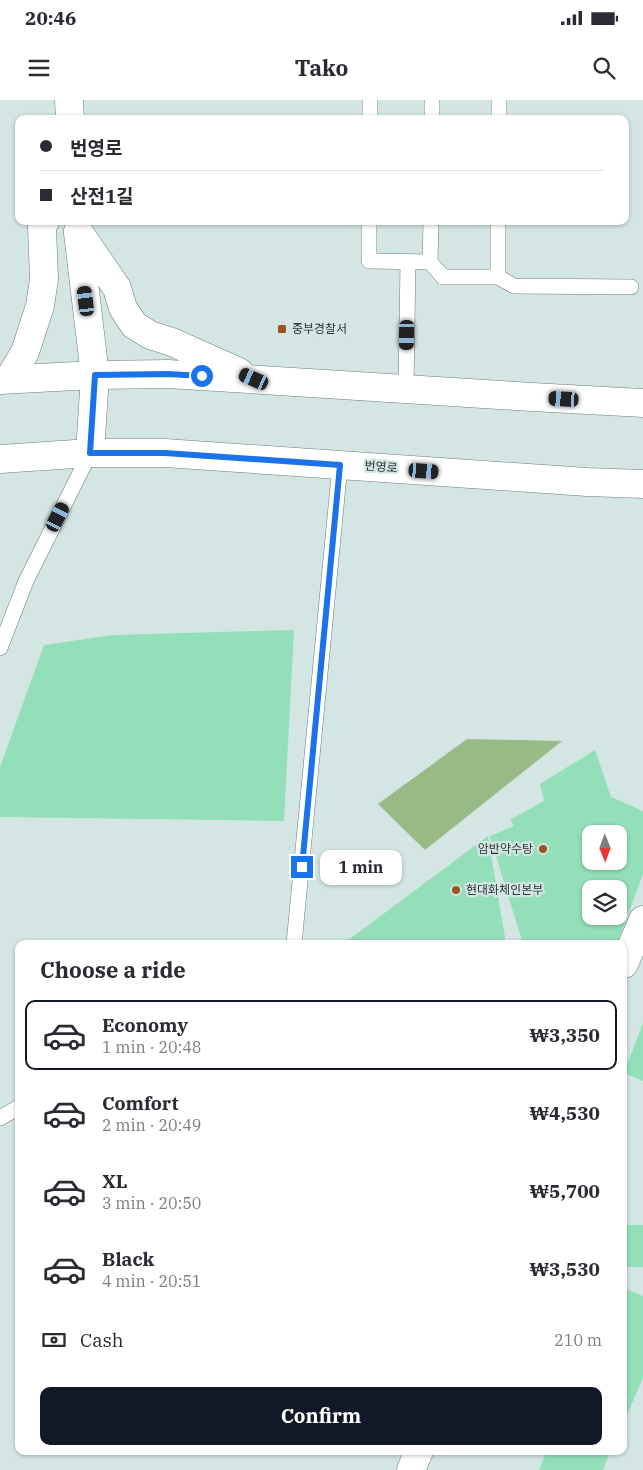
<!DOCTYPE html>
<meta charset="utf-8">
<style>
body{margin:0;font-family:"IBM Plex Serif","Noto Sans KR",serif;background:#f7f7f7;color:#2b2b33;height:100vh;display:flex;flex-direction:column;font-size:19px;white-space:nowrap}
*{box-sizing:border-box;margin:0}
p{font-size:16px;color:#7c7c81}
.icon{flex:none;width:28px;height:28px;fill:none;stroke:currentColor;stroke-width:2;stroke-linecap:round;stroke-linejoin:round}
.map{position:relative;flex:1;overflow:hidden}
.details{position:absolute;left:15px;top:840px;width:612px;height:515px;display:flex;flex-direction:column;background:#fff;border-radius:10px;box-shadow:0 1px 4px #0004}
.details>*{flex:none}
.guide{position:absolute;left:15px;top:15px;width:614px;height:110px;border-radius:10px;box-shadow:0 1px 4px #0004;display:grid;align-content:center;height:110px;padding:0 25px;background:#fff}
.needle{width:32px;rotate:179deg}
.controls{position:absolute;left:582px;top:725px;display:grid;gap:10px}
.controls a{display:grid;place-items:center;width:45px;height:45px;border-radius:10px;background:#fff;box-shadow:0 1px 4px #0004;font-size:25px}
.end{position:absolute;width:22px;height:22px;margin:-11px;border:6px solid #1a73e8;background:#fff;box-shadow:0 0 0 2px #fff}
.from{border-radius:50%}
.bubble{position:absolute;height:35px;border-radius:10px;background:#fff;box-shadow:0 1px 4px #0004;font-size:16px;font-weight:700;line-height:35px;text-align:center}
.car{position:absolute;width:15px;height:30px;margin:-15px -8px;border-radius:6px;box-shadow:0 0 4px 1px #0007;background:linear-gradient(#222 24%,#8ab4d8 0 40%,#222 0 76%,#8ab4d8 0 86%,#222 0)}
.guide b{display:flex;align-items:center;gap:18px;height:48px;font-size:19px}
.guide b+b{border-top:1px solid #e1e1e2}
.guide i{width:12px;height:12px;background:#2b2b33}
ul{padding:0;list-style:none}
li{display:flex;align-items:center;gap:15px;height:70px;margin:0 10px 8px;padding:0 15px;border:2px solid transparent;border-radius:10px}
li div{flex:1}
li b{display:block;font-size:19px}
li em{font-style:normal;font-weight:700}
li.selected{border-color:#111827}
li>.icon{width:45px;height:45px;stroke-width:1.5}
h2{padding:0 25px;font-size:22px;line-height:60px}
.pay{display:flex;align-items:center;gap:12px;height:55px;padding:0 25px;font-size:19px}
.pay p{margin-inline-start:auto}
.cta{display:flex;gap:10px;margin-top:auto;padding:10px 25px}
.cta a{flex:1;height:58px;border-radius:10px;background:#111827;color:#fff;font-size:20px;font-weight:700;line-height:58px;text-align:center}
.status{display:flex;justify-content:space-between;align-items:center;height:35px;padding:0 25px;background:#fff;direction:ltr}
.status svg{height:14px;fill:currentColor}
header{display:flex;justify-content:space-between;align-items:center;height:65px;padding:0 25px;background:#fff;font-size:22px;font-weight:700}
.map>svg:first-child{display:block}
.green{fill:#98ba86}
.building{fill:#93dfb9;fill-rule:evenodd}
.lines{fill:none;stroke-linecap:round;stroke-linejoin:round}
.service-casing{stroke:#6b7c7a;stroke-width:16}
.tertiary-casing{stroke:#6b7c7a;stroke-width:29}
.secondary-casing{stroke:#6b7c7a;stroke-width:29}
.service{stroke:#fff;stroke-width:15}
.tertiary{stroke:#fff;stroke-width:28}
.secondary{stroke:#fff;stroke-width:28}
.route{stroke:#1a73e8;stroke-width:6}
.poi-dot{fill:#985623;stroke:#d3e6e3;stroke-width:2}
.labels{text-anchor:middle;stroke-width:4.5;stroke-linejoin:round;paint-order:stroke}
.poi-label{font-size:12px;fill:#2e3534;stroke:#d3e6e3;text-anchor:start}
.street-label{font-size:12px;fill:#2e3534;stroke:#d3e6e3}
</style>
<div class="status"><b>20:46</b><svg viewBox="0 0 49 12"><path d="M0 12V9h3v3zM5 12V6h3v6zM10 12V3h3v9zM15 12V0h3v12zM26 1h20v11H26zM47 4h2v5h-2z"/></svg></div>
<header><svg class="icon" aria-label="menu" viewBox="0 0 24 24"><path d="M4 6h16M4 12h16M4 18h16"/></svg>Tako<svg class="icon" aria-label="search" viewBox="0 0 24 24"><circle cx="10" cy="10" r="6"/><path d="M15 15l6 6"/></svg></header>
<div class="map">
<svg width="643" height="1370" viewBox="0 0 643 1370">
<rect width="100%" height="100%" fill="#d3e6e3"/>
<path class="green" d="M 467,639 L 562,641 L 425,750 L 378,704 Z"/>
<g class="building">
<path d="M 294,530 L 284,721 L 0,717 L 0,667 L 44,545 L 113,535 Z"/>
<path d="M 595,650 L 611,697 L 643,711 L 643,774 L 617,844 L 523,844 L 490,736 L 514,726 L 510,720 L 544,701 L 540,684 ZM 591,734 L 619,734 L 619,761 L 591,761 ZM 591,789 L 619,789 L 619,816 L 591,816 Z"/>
<path d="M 488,736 L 506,844 L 343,844 Z"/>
<path d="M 643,923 L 643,981 L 624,973 Z"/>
<rect x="624" y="1125" width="19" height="42"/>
<path d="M 624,1188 L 643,1196 L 643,1278 L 624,1322 Z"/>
<path d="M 547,1351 L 611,1351 L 603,1370 L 539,1370 Z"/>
</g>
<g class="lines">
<g class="service-casing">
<g id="service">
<path d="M 370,19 L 370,0"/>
<path d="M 432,19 L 432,0"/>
<path d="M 499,19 L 499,0"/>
<path d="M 369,121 L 369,161 L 430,162 L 431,121"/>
<path d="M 430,162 L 443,177 L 498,177 L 498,121"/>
<path d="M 498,177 L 514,186 L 631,187"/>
<path d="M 406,289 L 408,162"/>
<path d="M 0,548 L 26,481 L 90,353"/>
<path d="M 294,844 L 340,365"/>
<path d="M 0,1018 L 19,1007"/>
</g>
</g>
<g class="tertiary-casing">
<g id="tertiary">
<path d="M 624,864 L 643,820"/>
<path d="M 411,1370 L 419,1351"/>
</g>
</g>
<g class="secondary-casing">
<g id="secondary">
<path d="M 69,0 L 70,19"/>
<path d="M 78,131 L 117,188 L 123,208 L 134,225 L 150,235 L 172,242 L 239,272"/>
<path d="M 78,133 L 95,275 L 90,353"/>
<path d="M 9,279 L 25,252 L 40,206 L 44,179 L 42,127 L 45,121"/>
<path d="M 0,280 L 95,275 L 168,274 L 532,297 L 643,303"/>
<path d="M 0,359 L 90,353 L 165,353 L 587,382 L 643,384"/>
</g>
</g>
<use href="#service" class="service"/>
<use href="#tertiary" class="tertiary"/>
<use href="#secondary" class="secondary"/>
</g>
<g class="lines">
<path class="route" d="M 202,276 L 168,274 L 95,275 L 90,353 L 165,353 L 340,365 L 302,767"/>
</g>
<g class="poi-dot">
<rect x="277" y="224" width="10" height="10" rx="2.5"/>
<circle cx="543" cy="749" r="5"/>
<circle cx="456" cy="790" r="5"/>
</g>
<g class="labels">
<g class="poi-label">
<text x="292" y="233">중부경찰서</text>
<text x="533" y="753" text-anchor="end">암반약수탕</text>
<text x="466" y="794">현대화체인본부</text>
</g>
<g class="street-label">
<text transform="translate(381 367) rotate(4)" y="4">번영로</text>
</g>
</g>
</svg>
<div class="controls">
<a><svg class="needle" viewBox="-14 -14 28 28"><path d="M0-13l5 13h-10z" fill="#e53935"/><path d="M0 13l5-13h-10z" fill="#7c7c81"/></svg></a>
<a><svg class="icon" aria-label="layers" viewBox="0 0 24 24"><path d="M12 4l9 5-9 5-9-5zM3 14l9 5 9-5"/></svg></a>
</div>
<i class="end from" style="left:202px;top:276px"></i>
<i class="end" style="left:302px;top:767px"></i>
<div class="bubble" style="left:320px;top:750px;width:82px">1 min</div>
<i class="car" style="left:86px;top:201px;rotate:353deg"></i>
<i class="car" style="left:407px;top:235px;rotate:181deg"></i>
<i class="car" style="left:254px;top:279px;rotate:294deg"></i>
<i class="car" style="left:564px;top:299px;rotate:273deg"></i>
<i class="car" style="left:424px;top:371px;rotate:94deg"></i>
<i class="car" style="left:58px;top:417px;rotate:27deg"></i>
<div class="guide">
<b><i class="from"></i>번영로</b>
<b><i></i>산전1길</b>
</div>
<section class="details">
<h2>Choose a ride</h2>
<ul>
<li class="selected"><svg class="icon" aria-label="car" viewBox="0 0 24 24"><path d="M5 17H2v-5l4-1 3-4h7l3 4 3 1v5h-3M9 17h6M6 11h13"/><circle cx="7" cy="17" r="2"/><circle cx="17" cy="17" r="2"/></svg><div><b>Economy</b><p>1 min · 20:48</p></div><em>₩3,350</em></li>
<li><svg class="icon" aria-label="car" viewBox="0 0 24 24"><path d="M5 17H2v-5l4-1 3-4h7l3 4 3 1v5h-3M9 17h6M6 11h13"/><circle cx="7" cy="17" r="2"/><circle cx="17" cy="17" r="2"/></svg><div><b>Comfort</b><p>2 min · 20:49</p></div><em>₩4,530</em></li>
<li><svg class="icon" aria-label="car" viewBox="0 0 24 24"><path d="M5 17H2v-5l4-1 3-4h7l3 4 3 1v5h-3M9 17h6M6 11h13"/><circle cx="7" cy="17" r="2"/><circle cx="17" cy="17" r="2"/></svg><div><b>XL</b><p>3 min · 20:50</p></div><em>₩5,700</em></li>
<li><svg class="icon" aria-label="car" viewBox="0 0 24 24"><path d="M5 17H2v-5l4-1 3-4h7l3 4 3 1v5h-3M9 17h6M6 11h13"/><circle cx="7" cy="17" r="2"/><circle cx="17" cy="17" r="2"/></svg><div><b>Black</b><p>4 min · 20:51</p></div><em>₩3,530</em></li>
</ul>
<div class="pay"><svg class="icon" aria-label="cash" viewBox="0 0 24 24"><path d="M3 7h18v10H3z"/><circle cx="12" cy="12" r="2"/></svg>Cash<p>210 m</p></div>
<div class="cta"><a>Confirm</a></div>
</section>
</div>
